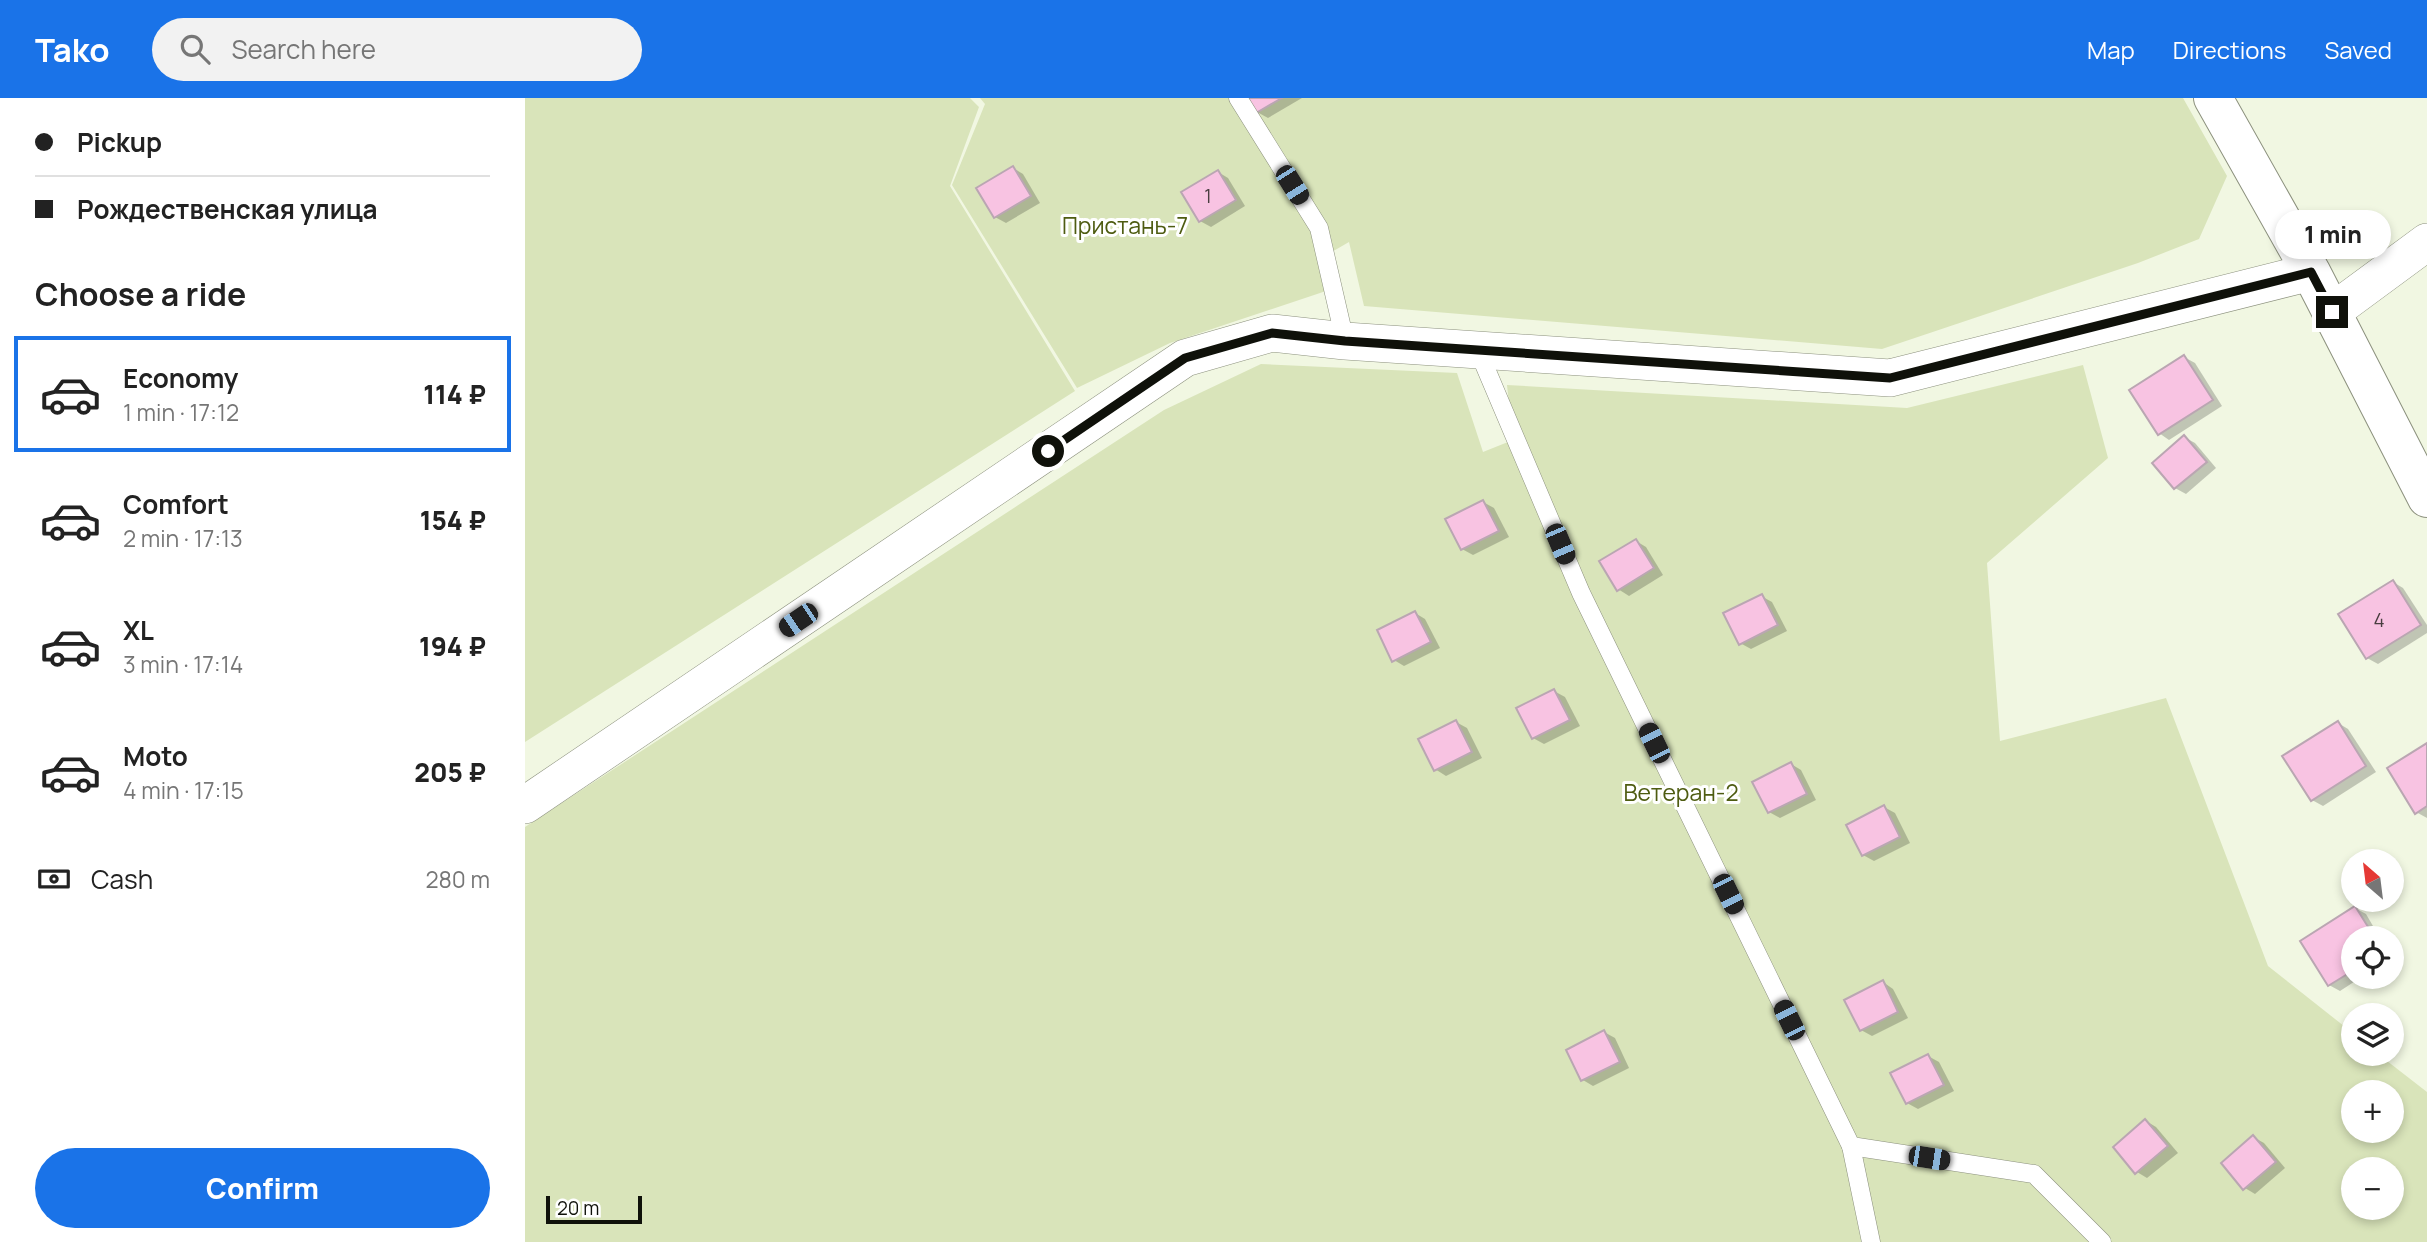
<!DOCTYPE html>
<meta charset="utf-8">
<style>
body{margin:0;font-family:Manrope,sans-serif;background:#f2f2f2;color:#222;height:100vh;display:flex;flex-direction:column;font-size:26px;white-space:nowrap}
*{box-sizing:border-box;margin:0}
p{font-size:23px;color:#767676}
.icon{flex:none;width:38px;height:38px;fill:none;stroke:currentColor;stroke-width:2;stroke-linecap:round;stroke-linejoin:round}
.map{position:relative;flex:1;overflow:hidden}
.panel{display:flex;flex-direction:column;background:#fff;width:525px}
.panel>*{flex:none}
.banner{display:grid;align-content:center;height:154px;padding:0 35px;background:#fff}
.needle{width:46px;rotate:332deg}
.fabs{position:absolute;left:1816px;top:751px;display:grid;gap:14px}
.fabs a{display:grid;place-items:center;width:63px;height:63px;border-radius:50%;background:#fff;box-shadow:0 4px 10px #0003;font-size:35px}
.scale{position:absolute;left:21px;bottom:18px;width:96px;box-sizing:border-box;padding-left:7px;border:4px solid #0f110a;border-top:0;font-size:19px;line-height:24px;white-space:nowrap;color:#0f110a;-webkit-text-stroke:5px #fff;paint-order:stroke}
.end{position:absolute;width:32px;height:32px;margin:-16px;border:9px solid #0f110a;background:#fff;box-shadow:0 0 0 4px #fff}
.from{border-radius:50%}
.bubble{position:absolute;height:49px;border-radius:24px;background:#fff;box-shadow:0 4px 10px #0003;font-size:23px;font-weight:800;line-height:49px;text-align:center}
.car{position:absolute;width:21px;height:42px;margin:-21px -10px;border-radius:9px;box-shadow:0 0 5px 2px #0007;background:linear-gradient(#222 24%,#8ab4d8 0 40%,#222 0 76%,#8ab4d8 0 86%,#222 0)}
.banner b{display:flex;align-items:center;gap:24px;height:66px;font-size:26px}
.banner b+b{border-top:2px solid #e0e0e0}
.banner i{width:18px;height:18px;background:#222}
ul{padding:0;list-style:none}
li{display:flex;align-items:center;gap:21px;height:116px;margin:0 14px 10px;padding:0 21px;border:4px solid transparent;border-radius:0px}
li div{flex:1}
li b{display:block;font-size:26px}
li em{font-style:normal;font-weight:800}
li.on{border-color:#1a73e8}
li>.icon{width:63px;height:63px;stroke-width:1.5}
h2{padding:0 35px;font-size:32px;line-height:84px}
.pay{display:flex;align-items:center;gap:18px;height:77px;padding:0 35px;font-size:26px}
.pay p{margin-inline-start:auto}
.button{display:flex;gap:14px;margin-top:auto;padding:14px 35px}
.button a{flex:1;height:80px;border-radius:42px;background:#1a73e8;color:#fff;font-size:28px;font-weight:800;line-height:80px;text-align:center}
header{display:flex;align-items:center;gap:42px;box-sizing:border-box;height:98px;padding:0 35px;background:#1a73e8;color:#fff}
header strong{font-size:33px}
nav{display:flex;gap:38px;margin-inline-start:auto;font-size:24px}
.search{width:490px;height:63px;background:#f2f2f2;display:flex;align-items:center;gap:18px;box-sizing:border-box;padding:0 24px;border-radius:38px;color:#767676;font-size:26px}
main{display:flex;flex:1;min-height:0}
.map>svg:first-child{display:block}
.green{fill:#d9e4ba;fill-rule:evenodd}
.shadow{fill:#0003}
.building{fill:#f8c3e2;stroke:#baa6b2;stroke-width:2}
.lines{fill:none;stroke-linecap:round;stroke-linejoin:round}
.lane-casing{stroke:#8c917e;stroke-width:19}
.street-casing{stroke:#8c917e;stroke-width:38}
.secondary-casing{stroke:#8c917e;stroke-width:40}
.lane{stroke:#fff;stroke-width:18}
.street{stroke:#fff;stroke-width:37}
.secondary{stroke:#fff;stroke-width:38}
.route{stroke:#0f110a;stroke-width:9}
.labels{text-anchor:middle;stroke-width:6;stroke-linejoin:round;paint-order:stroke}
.number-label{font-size:19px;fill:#493e40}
.park-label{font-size:23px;fill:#4e5c11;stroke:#fff}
</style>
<header>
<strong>Tako</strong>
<div class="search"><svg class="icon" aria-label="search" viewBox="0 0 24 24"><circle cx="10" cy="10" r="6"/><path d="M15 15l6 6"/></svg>Search here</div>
<nav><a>Map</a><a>Directions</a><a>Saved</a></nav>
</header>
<main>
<section class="panel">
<div class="banner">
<b><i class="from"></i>Pickup</b>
<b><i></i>Рождественская улица</b>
</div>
<h2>Choose a ride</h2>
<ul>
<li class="on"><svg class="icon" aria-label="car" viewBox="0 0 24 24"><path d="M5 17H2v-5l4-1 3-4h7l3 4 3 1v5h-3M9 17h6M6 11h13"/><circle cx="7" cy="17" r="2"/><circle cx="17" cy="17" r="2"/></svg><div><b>Economy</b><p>1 min · 17:12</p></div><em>114 ₽</em></li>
<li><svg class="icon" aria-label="car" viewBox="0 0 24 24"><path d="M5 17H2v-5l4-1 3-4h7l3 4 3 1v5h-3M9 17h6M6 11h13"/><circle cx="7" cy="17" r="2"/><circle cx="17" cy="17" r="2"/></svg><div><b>Comfort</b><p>2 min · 17:13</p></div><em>154 ₽</em></li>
<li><svg class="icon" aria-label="car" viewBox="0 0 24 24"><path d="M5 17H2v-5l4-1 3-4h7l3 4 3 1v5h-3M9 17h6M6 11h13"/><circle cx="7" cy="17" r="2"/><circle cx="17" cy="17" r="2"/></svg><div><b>XL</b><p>3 min · 17:14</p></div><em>194 ₽</em></li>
<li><svg class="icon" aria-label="car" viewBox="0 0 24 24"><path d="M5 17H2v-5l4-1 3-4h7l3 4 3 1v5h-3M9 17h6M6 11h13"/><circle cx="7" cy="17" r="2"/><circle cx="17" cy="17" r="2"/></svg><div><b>Moto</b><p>4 min · 17:15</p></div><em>205 ₽</em></li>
</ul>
<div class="pay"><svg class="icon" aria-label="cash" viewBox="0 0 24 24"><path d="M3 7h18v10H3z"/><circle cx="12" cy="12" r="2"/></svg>Cash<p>280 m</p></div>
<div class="button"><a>Confirm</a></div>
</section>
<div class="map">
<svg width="1902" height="1144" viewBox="0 0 1902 1144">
<rect width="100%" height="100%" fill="#f1f7e2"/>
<g class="green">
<path d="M 0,0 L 445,0 L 454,9 L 425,88 L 550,293 L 0,644 Z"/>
<path d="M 455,0 L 1658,0 L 1702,78 L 1674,141 L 1613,165 L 1357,251 L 839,208 L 824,144 L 805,155 L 801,193 L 645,245 L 552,290 L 427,87 L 460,6 Z"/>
<path d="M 736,266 L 932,275 L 958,354 L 988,342 L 982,287 L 1382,310 L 1558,267 L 1583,360 L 1462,465 L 1475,643 L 1641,600 L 1743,868 L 1829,936 L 1829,956 L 1853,956 L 1902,994 L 1902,1144 L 0,1144 L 0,729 L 639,312 ZM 1829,994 L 1867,994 L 1867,1032 L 1829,1032 ZM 1829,1071 L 1867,1071 L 1867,1110 L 1829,1110 Z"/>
</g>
<g class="shadow">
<path d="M 724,0 L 777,0 L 743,20 L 732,14 Z"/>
<path d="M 488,70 L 498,76 L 515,105 L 481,125 L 470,119 Z"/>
<path d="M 693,74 L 703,80 L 720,108 L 686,129 L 675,123 Z"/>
<path d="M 1659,259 L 1670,265 L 1697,308 L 1644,342 L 1634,335 Z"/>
<path d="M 1659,339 L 1670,345 L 1691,370 L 1661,396 L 1650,390 Z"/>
<path d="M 958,404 L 969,410 L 984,439 L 948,457 L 937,451 Z"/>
<path d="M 1111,443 L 1121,449 L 1138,477 L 1104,498 L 1093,491 Z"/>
<path d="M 1868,484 L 1878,490 L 1902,527 L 1902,535 L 1853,566 L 1842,560 Z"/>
<path d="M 1236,498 L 1247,504 L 1262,533 L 1226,551 L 1215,545 Z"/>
<path d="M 890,515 L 900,521 L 915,550 L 879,568 L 869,562 Z"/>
<path d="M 1029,593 L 1040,599 L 1055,628 L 1019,646 L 1008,640 Z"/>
<path d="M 931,624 L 942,630 L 957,660 L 921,678 L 910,671 Z"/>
<path d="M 1813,625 L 1823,631 L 1851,674 L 1798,708 L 1787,702 Z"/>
<path d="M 1902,647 L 1902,720 L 1891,714 Z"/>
<path d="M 1266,666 L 1276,672 L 1291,702 L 1255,720 L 1244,714 Z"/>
<path d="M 1359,709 L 1370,715 L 1385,745 L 1349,763 L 1338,757 Z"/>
<path d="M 1830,810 L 1841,816 L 1855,840 L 1829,840 L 1829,878 L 1838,878 L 1815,893 L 1804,887 Z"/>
<path d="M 1358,884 L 1368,891 L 1383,920 L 1347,938 L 1336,932 Z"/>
<path d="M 1079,934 L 1090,940 L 1104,970 L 1068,988 L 1058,982 Z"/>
<path d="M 1403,958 L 1414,964 L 1429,993 L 1393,1011 L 1382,1005 Z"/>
<path d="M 1621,1023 L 1631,1029 L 1653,1055 L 1622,1080 L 1612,1074 Z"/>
<path d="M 1728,1039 L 1739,1045 L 1760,1070 L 1730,1096 L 1720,1090 Z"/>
</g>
<g class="building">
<path d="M 722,0 L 757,0 L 731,15 Z"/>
<path d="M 488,68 L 506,98 L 469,120 L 451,90 Z"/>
<path d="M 693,72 L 711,102 L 674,124 L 656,94 Z"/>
<path d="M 1659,257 L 1688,302 L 1633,337 L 1604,292 Z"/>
<path d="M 1659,337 L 1682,364 L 1649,391 L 1627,365 Z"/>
<path d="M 958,402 L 974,433 L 936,452 L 920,421 Z"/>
<path d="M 1111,441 L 1129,470 L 1092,493 L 1074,463 Z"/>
<path d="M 1868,482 L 1896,527 L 1841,561 L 1813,516 Z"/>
<path d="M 1237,496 L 1253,527 L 1214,547 L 1198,515 Z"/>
<path d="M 890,513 L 906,544 L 867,564 L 852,532 Z"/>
<path d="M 1029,591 L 1045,622 L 1007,641 L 991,610 Z"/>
<path d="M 931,622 L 947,654 L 909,673 L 893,641 Z"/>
<path d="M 1813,623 L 1841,668 L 1786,703 L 1757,658 Z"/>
<path d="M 1902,645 L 1902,708 L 1890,716 L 1862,670 Z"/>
<path d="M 1266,664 L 1282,696 L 1243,715 L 1227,684 Z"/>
<path d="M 1359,707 L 1375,739 L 1337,758 L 1321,727 Z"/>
<path d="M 1830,808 L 1850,840 L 1829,840 L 1829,872 L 1803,888 L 1775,843 Z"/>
<path d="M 1358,882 L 1373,914 L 1335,933 L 1319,902 Z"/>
<path d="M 1079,932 L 1095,964 L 1056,983 L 1041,952 Z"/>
<path d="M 1403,956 L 1419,987 L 1381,1006 L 1365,975 Z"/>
<path d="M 1620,1021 L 1643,1048 L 1610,1076 L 1588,1049 Z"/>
<path d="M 1728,1037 L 1751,1064 L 1718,1092 L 1696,1065 Z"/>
</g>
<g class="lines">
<g class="lane-casing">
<g id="lane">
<path d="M 713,0 L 794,130 L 820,243"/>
<path d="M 953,252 L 1056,495 L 1326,1048 L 1509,1076 L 1577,1144"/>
<path d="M 1326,1048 L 1346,1144"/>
</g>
</g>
<g class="street-casing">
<g id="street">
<path d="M 1807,214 L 1902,144"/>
<path d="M 0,707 L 660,260 L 747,235 L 820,243 L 1365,280 L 1786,174"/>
</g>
</g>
<g class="secondary-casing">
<path id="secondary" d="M 1688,0 L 1786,174 L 1902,400"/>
</g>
<use href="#lane" class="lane"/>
<use href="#street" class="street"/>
<use href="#secondary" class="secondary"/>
</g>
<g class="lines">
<path class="route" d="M 523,353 L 660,260 L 747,235 L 820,243 L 1365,280 L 1786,174 L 1807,214"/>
</g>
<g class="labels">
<g class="number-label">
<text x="683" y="105">1</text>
<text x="1854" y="529">4</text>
</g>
<g class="park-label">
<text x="600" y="136">Пристань-7</text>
<text x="1156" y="703">Ветеран-2</text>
</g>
</g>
</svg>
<div class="fabs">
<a><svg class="needle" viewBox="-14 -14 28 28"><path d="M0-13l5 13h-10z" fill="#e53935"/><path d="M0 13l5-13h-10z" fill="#767676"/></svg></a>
<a><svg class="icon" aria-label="locate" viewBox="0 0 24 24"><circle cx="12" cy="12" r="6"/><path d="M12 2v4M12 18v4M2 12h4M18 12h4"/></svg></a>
<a><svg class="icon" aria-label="layers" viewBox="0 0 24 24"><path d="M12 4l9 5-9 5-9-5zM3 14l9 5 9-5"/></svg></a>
<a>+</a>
<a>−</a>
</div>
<div class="scale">20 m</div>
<i class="end from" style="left:523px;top:353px"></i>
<i class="end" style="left:1807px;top:214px"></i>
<div class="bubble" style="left:1750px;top:112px;width:116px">1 min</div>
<i class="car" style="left:767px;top:87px;rotate:148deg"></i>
<i class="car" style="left:1035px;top:446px;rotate:157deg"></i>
<i class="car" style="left:273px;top:522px;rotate:236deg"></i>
<i class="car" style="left:1129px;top:645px;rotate:334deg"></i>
<i class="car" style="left:1203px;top:796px;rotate:154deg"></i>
<i class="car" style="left:1264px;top:922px;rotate:334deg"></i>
<i class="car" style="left:1404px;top:1060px;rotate:99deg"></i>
</div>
</main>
